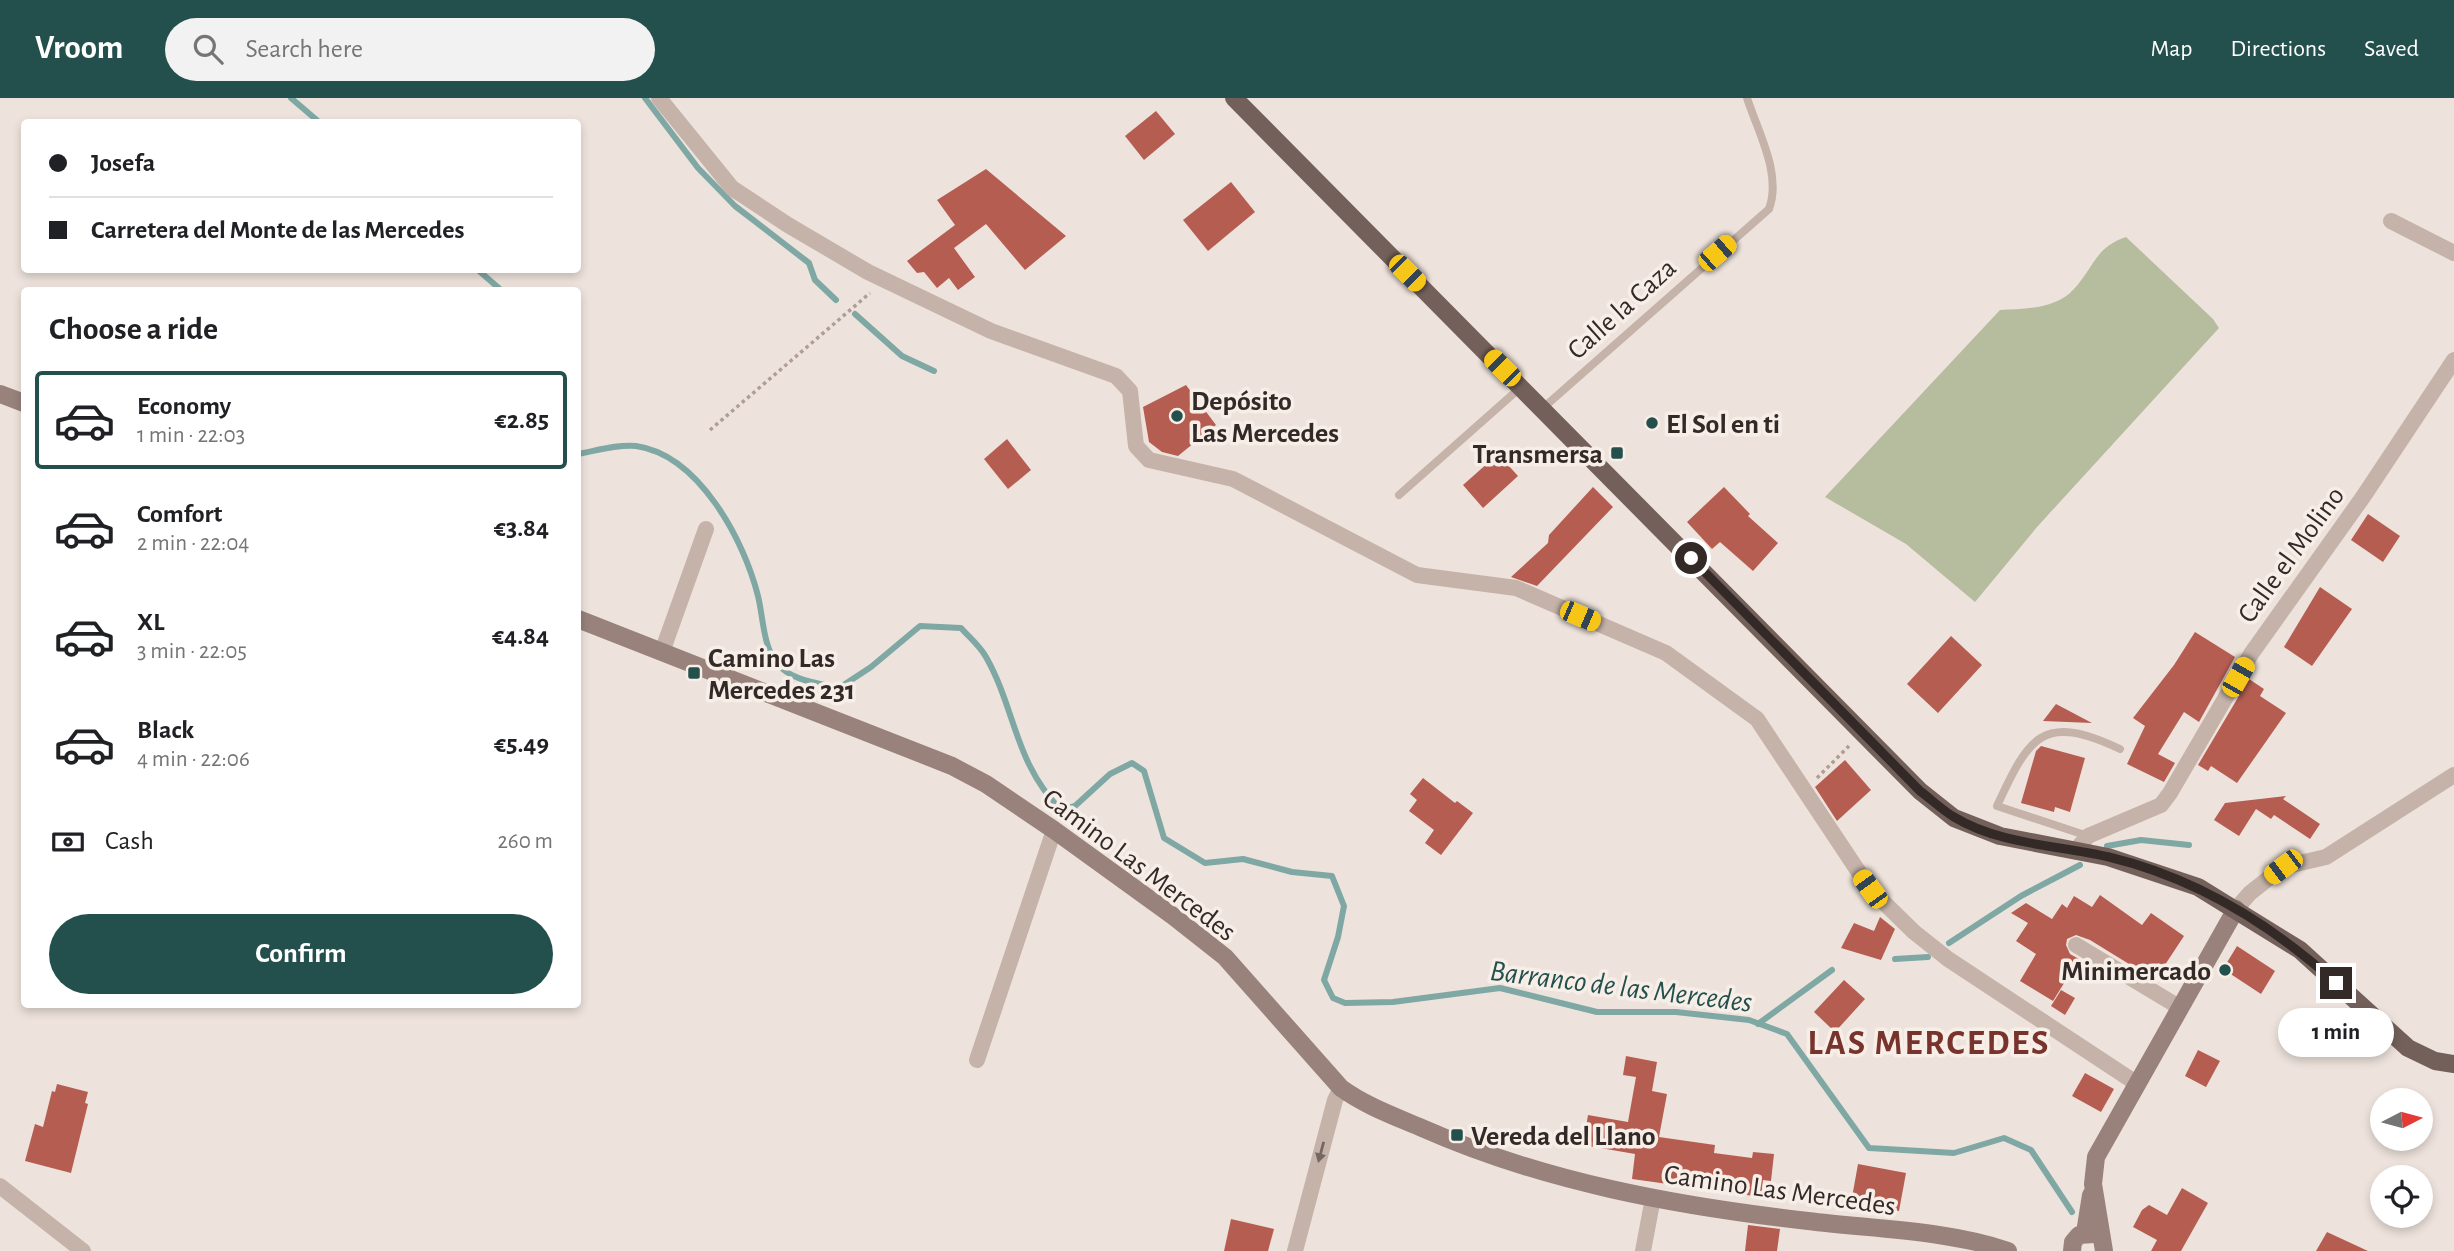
<!DOCTYPE html>
<meta charset="utf-8">
<style>
body{margin:0;font-family:"Alegreya Sans",sans-serif;background:#f2f2f2;color:#202124;height:100vh;display:flex;flex-direction:column;font-size:26px;white-space:nowrap}
*{box-sizing:border-box;margin:0}
p{font-size:23px;color:#757577}
.icon{flex:none;width:38px;height:38px;fill:none;stroke:currentColor;stroke-width:2;stroke-linecap:round;stroke-linejoin:round}
.map{position:relative;flex:1;overflow:hidden}
.sheet{position:absolute;left:21px;top:189px;width:560px;height:721px;display:flex;flex-direction:column;background:#fff;border-radius:7px;box-shadow:0 4px 10px #0003}
.sheet>*{flex:none}
.top-card{position:absolute;left:21px;top:21px;width:560px;height:154px;border-radius:7px;box-shadow:0 4px 10px #0003;display:grid;align-content:center;height:154px;padding:0 28px;background:#fff}
.needle{width:46px;rotate:84deg}
.tools{position:absolute;left:2370px;top:990px;display:grid;gap:14px}
.tools a{display:grid;place-items:center;width:63px;height:63px;border-radius:50%;background:#fff;box-shadow:0 4px 10px #0003;font-size:35px}
.end{position:absolute;width:32px;height:32px;margin:-16px;border:9px solid #332a28;background:#fff;box-shadow:0 0 0 4px #fff}
.from{border-radius:50%}
.bubble{position:absolute;height:49px;border-radius:24px;background:#fff;box-shadow:0 4px 10px #0003;font-size:23px;font-weight:700;line-height:49px;text-align:center}
.car{position:absolute;width:21px;height:42px;margin:-21px -10px;border-radius:9px;box-shadow:0 0 5px 2px #0007;background:linear-gradient(#f5c518 24%,#345 0 40%,#f5c518 0 76%,#345 0 86%,#f5c518 0)}
.top-card b{display:flex;align-items:center;gap:24px;height:66px;font-size:26px}
.top-card b+b{border-top:2px solid #e0e0e0}
.top-card i{width:18px;height:18px;background:#202124}
ul{padding:0;list-style:none}
li{display:flex;align-items:center;gap:21px;height:98px;margin:0 14px 10px;padding:0 14px;border:4px solid transparent;border-radius:7px}
li div{flex:1}
li b{display:block;font-size:26px}
li em{font-style:normal;font-weight:700}
li.selected{border-color:#234f4c}
li>.icon{width:63px;height:63px;stroke-width:1.5}
h2{padding:0 28px;font-size:32px;line-height:84px}
.pay{display:flex;align-items:center;gap:18px;height:77px;padding:0 28px;font-size:26px}
.pay p{margin-inline-start:auto}
.button{display:flex;gap:14px;margin-top:auto;padding:14px 28px}
.button a{flex:1;height:80px;border-radius:42px;background:#234f4c;color:#fff;font-size:28px;font-weight:700;line-height:80px;text-align:center}
header{display:flex;align-items:center;gap:42px;box-sizing:border-box;height:98px;padding:0 35px;background:#234f4c;color:#fff}
header strong{font-size:33px}
nav{display:flex;gap:38px;margin-inline-start:auto;font-size:24px}
.search{width:490px;height:63px;background:#f2f2f2;display:flex;align-items:center;gap:18px;box-sizing:border-box;padding:0 24px;border-radius:38px;color:#757577;font-size:26px}
.map>svg:first-child{display:block}
.green{fill:#b6bc9e}
.lines{fill:none;stroke-linecap:round;stroke-linejoin:round}
.stream{stroke:#7fa8a4;stroke-width:6}
.building{fill:#b65d52}
.path{stroke:#b09d94;stroke-width:3.5;stroke-dasharray:3.5 3.5;stroke-linecap:butt}
.service{stroke:#c5b3aa;stroke-width:8}
.minor{stroke:#c5b3aa;stroke-width:16}
.secondary{stroke:#98827b;stroke-width:18}
.primary{stroke:#73605b;stroke-width:18}
.oneway{fill:#756862}
.route{stroke:#332a28;stroke-width:9}
.poi-dot{fill:#234f4c;stroke:#f7eee8;stroke-width:2.5}
.labels{text-anchor:middle;stroke-width:7;stroke-linejoin:round;paint-order:stroke}
.street-label{font-size:28px;fill:#332a28;stroke:#f7eee8}
.poi-label{font-size:28px;font-weight:bold;fill:#332a28;stroke:#f7eee8;text-anchor:start}
.water-label{font-size:30px;font-style:italic;fill:#234f4c;stroke:#f7eee8}
.district-label{font-size:35px;font-weight:bold;letter-spacing:2px;fill:#78342c;stroke:#f7eee8}
</style>
<header>
<strong>Vroom</strong>
<div class="search"><svg class="icon" aria-label="search" viewBox="0 0 24 24"><circle cx="10" cy="10" r="6"/><path d="M15 15l6 6"/></svg>Search here</div>
<nav><a>Map</a><a>Directions</a><a>Saved</a></nav>
</header>
<div class="map">
<svg width="2454" height="1153" viewBox="0 0 2454 1153">
<rect width="100%" height="100%" fill="#eee3dc"/>
<path class="green" d="M 2126,139 L 2213,221 L 2219,230 L 2037,429 L 1975,504 L 1906,446 L 1825,399 L 2000,212 C 2024,211 2055,211 2073,192 C 2094,170 2095,149 2126,139 Z"/>
<g class="lines">
<g class="stream">
<path d="M 291,0 L 319,24"/>
<path d="M 645,0 L 698,70 L 735,108 L 809,165 L 815,182 L 836,202"/>
<path d="M 478,172 L 501,192"/>
<path d="M 855,216 L 902,258 L 934,273"/>
<path d="M 578,356 C 595,353 618,346 636,348 C 699,357 744,442 758,498 C 763,518 763,547 776,564 C 790,583 818,585 839,590 L 871,569 L 920,528 L 961,530 C 969,539 980,548 986,559 C 1016,612 1014,664 1061,712 L 1075,708 L 1110,676 L 1132,665 L 1144,673 L 1164,740 L 1205,765 L 1243,761 L 1292,774 L 1332,778 L 1344,808 L 1338,839 L 1324,882 L 1333,900 L 1345,905 L 1393,904 L 1500,890 L 1597,914 L 1676,914 L 1749,922 L 1787,936 L 1869,1050 L 1954,1055 L 2004,1040 L 2031,1052 L 2072,1114"/>
<path d="M 2107,748 L 2141,742 L 2189,747"/>
<path d="M 1949,845 L 2021,798 L 2080,767"/>
<path d="M 1895,861 L 1928,859"/>
<path d="M 1758,926 L 1832,872"/>
</g>
</g>
<g class="building">
<path d="M 1156,13 L 1175,36 L 1144,62 L 1125,38 Z"/>
<path d="M 986,71 L 1066,138 L 1025,172 L 986,126 L 954,150 L 975,179 L 958,192 L 949,180 L 937,190 L 924,174 L 917,175 L 907,163 L 955,127 L 937,102 Z"/>
<path d="M 1231,84 L 1255,114 L 1208,153 L 1183,122 Z"/>
<path d="M 1186,287 L 1216,327 L 1178,358 L 1162,354 L 1149,344 L 1143,309 Z"/>
<path d="M 1007,341 L 1031,372 L 1008,391 L 984,361 Z"/>
<path d="M 1498,356 L 1518,378 L 1483,410 L 1463,387 Z"/>
<path d="M 1593,389 L 1613,409 L 1537,488 L 1511,479 L 1548,445 L 1549,437 Z"/>
<path d="M 1724,389 L 1750,416 L 1748,418 L 1778,445 L 1753,473 L 1720,444 L 1712,451 L 1687,424 Z"/>
<path d="M 2368,416 L 2400,438 L 2383,464 L 2351,442 Z"/>
<path d="M 2320,489 L 2352,511 L 2312,568 L 2284,549 Z"/>
<path d="M 2195,534 L 2235,559 L 2199,624 L 2184,614 L 2158,656 L 2175,665 L 2164,684 L 2127,666 L 2145,628 L 2133,620 L 2174,567 Z"/>
<path d="M 1951,538 L 1982,567 L 1938,615 L 1907,586 Z"/>
<path d="M 2249,581 L 2264,591 L 2260,598 L 2286,615 L 2237,685 L 2211,668 L 2208,673 L 2198,667 Z"/>
<path d="M 2056,606 L 2092,625 L 2043,623 Z"/>
<path d="M 2041,648 L 2085,660 L 2070,714 L 2055,709 L 2054,714 L 2021,705 L 2036,653 Z"/>
<path d="M 1845,662 L 1871,692 L 1837,723 L 1815,689 Z"/>
<path d="M 1423,680 L 1455,705 L 1457,703 L 1473,715 L 1441,757 L 1425,745 L 1434,732 L 1409,713 L 1417,702 L 1410,696 Z"/>
<path d="M 2286,698 L 2283,701 L 2320,726 L 2310,741 L 2274,717 L 2271,721 L 2256,711 L 2239,738 L 2214,722 L 2225,705 Z"/>
<path d="M 2100,797 L 2142,827 L 2151,815 L 2184,838 L 2155,882 L 2090,842 L 2076,837 L 2067,841 L 2066,847 L 2070,856 L 2079,861 L 2053,903 L 2020,883 L 2036,856 L 2016,843 L 2028,825 L 2011,815 L 2026,805 L 2052,821 L 2062,806 L 2067,810 L 2074,798 L 2092,809 Z"/>
<path d="M 1880,819 L 1895,831 L 1881,862 L 1841,850 L 1854,825 L 1874,833 Z"/>
<path d="M 2237,848 L 2275,873 L 2261,896 L 2223,871 Z"/>
<path d="M 1844,882 L 1865,901 L 1835,934 L 1814,914 Z"/>
<path d="M 2061,892 L 2075,900 L 2065,917 L 2051,908 Z"/>
<path d="M 2198,952 L 2220,963 L 2206,989 L 2185,978 Z"/>
<path d="M 1626,958 L 1657,964 L 1652,993 L 1667,996 L 1659,1039 L 1715,1047 L 1714,1055 L 1752,1060 L 1753,1054 L 1774,1056 L 1771,1083 L 1763,1082 L 1761,1099 L 1632,1081 L 1635,1056 L 1583,1047 L 1588,1017 L 1628,1024 L 1636,979 L 1623,977 Z"/>
<path d="M 2085,975 L 2114,991 L 2101,1014 L 2072,998 Z"/>
<path d="M 57,986 L 88,994 L 85,1005 L 88,1006 L 71,1075 L 25,1063 L 35,1026 L 43,1029 L 52,993 L 55,994 Z"/>
<path d="M 1858,1066 L 1906,1075 L 1899,1113 L 1851,1105 Z"/>
<path d="M 2182,1090 L 2208,1105 L 2181,1153 L 2151,1153 L 2157,1142 L 2133,1129 L 2142,1112 L 2149,1107 L 2167,1117 Z"/>
<path d="M 1231,1121 L 1274,1131 L 1268,1153 L 1224,1153 Z"/>
<path d="M 1748,1127 L 1780,1131 L 1777,1153 L 1745,1153 Z"/>
<path d="M 2327,1134 L 2368,1153 L 2316,1153 Z"/>
</g>
<g class="lines">
<g class="path">
<path d="M 710,332 L 870,195"/>
<path d="M 1817,680 L 1849,648"/>
</g>
<g class="service">
<path d="M 1543,310 L 1769,111 C 1782,76 1758,34 1747,0"/>
<path d="M 1399,397 L 1521,289"/>
<path d="M 2088,738 L 1997,708 C 2029,639 2042,614 2120,651"/>
</g>
<g class="minor">
<path d="M 659,0 L 732,90 L 788,127 L 868,174 L 991,233 L 1116,278 L 1130,293 L 1136,348 L 1149,362 L 1233,381 L 1417,477 L 1516,490 L 1666,555 L 1757,621 L 1870,791 L 1914,834 L 1948,861 L 2136,985"/>
<path d="M 2391,123 L 2454,155"/>
<path d="M 662,554 L 706,431"/>
<path d="M 2075,753 L 2088,738 L 2161,707 L 2170,695 L 2251,556 L 2363,399 L 2454,262"/>
<path d="M 2236,811 L 2250,795 L 2283,769 L 2326,759 L 2454,677"/>
<path d="M 2076,847 L 2179,909"/>
<path d="M 977,962 L 1054,732"/>
<path d="M 0,1088 L 83,1153"/>
<path d="M 1295,1153 L 1335,1002 L 1341,990"/>
<path d="M 1643,1153 L 1653,1100"/>
</g>
<g class="secondary">
<path d="M 0,296 L 24,305"/>
<path d="M 578,521 L 952,668 L 986,686 L 1054,732 L 1173,818 L 1225,859 L 1341,990 C 1366,1008 1394,1018 1422,1030 C 1544,1084 1676,1108 1808,1123 C 1872,1131 1947,1132 2008,1153"/>
<path d="M 2085,1135 L 2091,1097"/>
<path d="M 2072,1153 L 2073,1144 L 2079,1137 L 2094,1136"/>
<path d="M 2104,1153 L 2093,1086 L 2096,1059 L 2236,811"/>
</g>
<path class="primary" d="M 1234,0 L 1920,693 L 1954,720 L 2000,738 L 2108,759 L 2198,789 L 2300,852 L 2408,950 L 2435,963 L 2454,966"/>
</g>
<defs><path id="oneway-solid" d="M-6-.8H1V-3.2L6.5 0L1 3.2V.8H-6Z" transform="scale(1.75)"/></defs>
<use class="oneway" href="#oneway-solid" transform="translate(1321 1054) rotate(105)"/>
<g class="lines">
<path class="route" d="M 1691,460 L 1920,693 C 1931,701 1942,712 1954,719 C 2000,747 2058,747 2109,759 C 2196,780 2271,826 2336,885"/>
</g>
<g class="poi-dot">
<circle cx="1177" cy="318" r="7"/>
<circle cx="1652" cy="325" r="7"/>
<rect x="1610" y="348" width="14" height="14" rx="3.5"/>
<rect x="687" y="568" width="14" height="14" rx="3.5"/>
<circle cx="2225" cy="872" r="7"/>
<rect x="1450" y="1030" width="14" height="14" rx="3.5"/>
</g>
<g class="labels">
<g class="street-label">
<text transform="translate(1621 210) rotate(-42)" y="10">Calle la Caza</text>
<text transform="translate(2290 456) rotate(-54)" y="10">Calle el Molino</text>
<text transform="translate(1140 766) rotate(37)" y="10">Camino Las Mercedes</text>
<text transform="translate(1780 1091) rotate(8)" y="10">Camino Las Mercedes</text>
</g>
<g class="poi-label">
<text x="1191" y="312">Depósito<tspan x="1191" dy="32">Las Mercedes</tspan></text>
<text x="1666" y="335">El Sol en ti</text>
<text x="1603" y="365" text-anchor="end">Transmersa</text>
<text x="708" y="569">Camino Las<tspan x="708" dy="32">Mercedes 231</tspan></text>
<text x="2211" y="882" text-anchor="end">Minimercado</text>
<text x="1471" y="1047">Vereda del Llano</text>
</g>
<g class="water-label">
<text transform="translate(1621 888) rotate(7)" y="10">Barranco de las Mercedes</text>
</g>
<g class="district-label">
<text x="1929" y="956">LAS MERCEDES</text>
</g>
</g>
</svg>
<div class="tools">
<a><svg class="needle" viewBox="-14 -14 28 28"><path d="M0-13l5 13h-10z" fill="#e53935"/><path d="M0 13l5-13h-10z" fill="#757577"/></svg></a>
<a><svg class="icon" aria-label="locate" viewBox="0 0 24 24"><circle cx="12" cy="12" r="6"/><path d="M12 2v4M12 18v4M2 12h4M18 12h4"/></svg></a>
</div>
<i class="end from" style="left:1691px;top:460px"></i>
<i class="end" style="left:2336px;top:885px"></i>
<div class="bubble" style="left:2278px;top:910px;width:116px">1 min</div>
<i class="car" style="left:1717px;top:155px;rotate:49deg"></i>
<i class="car" style="left:1407px;top:175px;rotate:135deg"></i>
<i class="car" style="left:1502px;top:270px;rotate:315deg"></i>
<i class="car" style="left:1580px;top:518px;rotate:113deg"></i>
<i class="car" style="left:2238px;top:579px;rotate:30deg"></i>
<i class="car" style="left:2283px;top:769px;rotate:233deg"></i>
<i class="car" style="left:1870px;top:791px;rotate:324deg"></i>
<div class="top-card">
<b><i class="from"></i>Josefa</b>
<b><i></i>Carretera del Monte de las Mercedes</b>
</div>
<section class="sheet">
<h2>Choose a ride</h2>
<ul>
<li class="selected"><svg class="icon" aria-label="car" viewBox="0 0 24 24"><path d="M5 17H2v-5l4-1 3-4h7l3 4 3 1v5h-3M9 17h6M6 11h13"/><circle cx="7" cy="17" r="2"/><circle cx="17" cy="17" r="2"/></svg><div><b>Economy</b><p>1 min · 22:03</p></div><em>€2.85</em></li>
<li><svg class="icon" aria-label="car" viewBox="0 0 24 24"><path d="M5 17H2v-5l4-1 3-4h7l3 4 3 1v5h-3M9 17h6M6 11h13"/><circle cx="7" cy="17" r="2"/><circle cx="17" cy="17" r="2"/></svg><div><b>Comfort</b><p>2 min · 22:04</p></div><em>€3.84</em></li>
<li><svg class="icon" aria-label="car" viewBox="0 0 24 24"><path d="M5 17H2v-5l4-1 3-4h7l3 4 3 1v5h-3M9 17h6M6 11h13"/><circle cx="7" cy="17" r="2"/><circle cx="17" cy="17" r="2"/></svg><div><b>XL</b><p>3 min · 22:05</p></div><em>€4.84</em></li>
<li><svg class="icon" aria-label="car" viewBox="0 0 24 24"><path d="M5 17H2v-5l4-1 3-4h7l3 4 3 1v5h-3M9 17h6M6 11h13"/><circle cx="7" cy="17" r="2"/><circle cx="17" cy="17" r="2"/></svg><div><b>Black</b><p>4 min · 22:06</p></div><em>€5.49</em></li>
</ul>
<div class="pay"><svg class="icon" aria-label="cash" viewBox="0 0 24 24"><path d="M3 7h18v10H3z"/><circle cx="12" cy="12" r="2"/></svg>Cash<p>260 m</p></div>
<div class="button"><a>Confirm</a></div>
</section>
</div>
